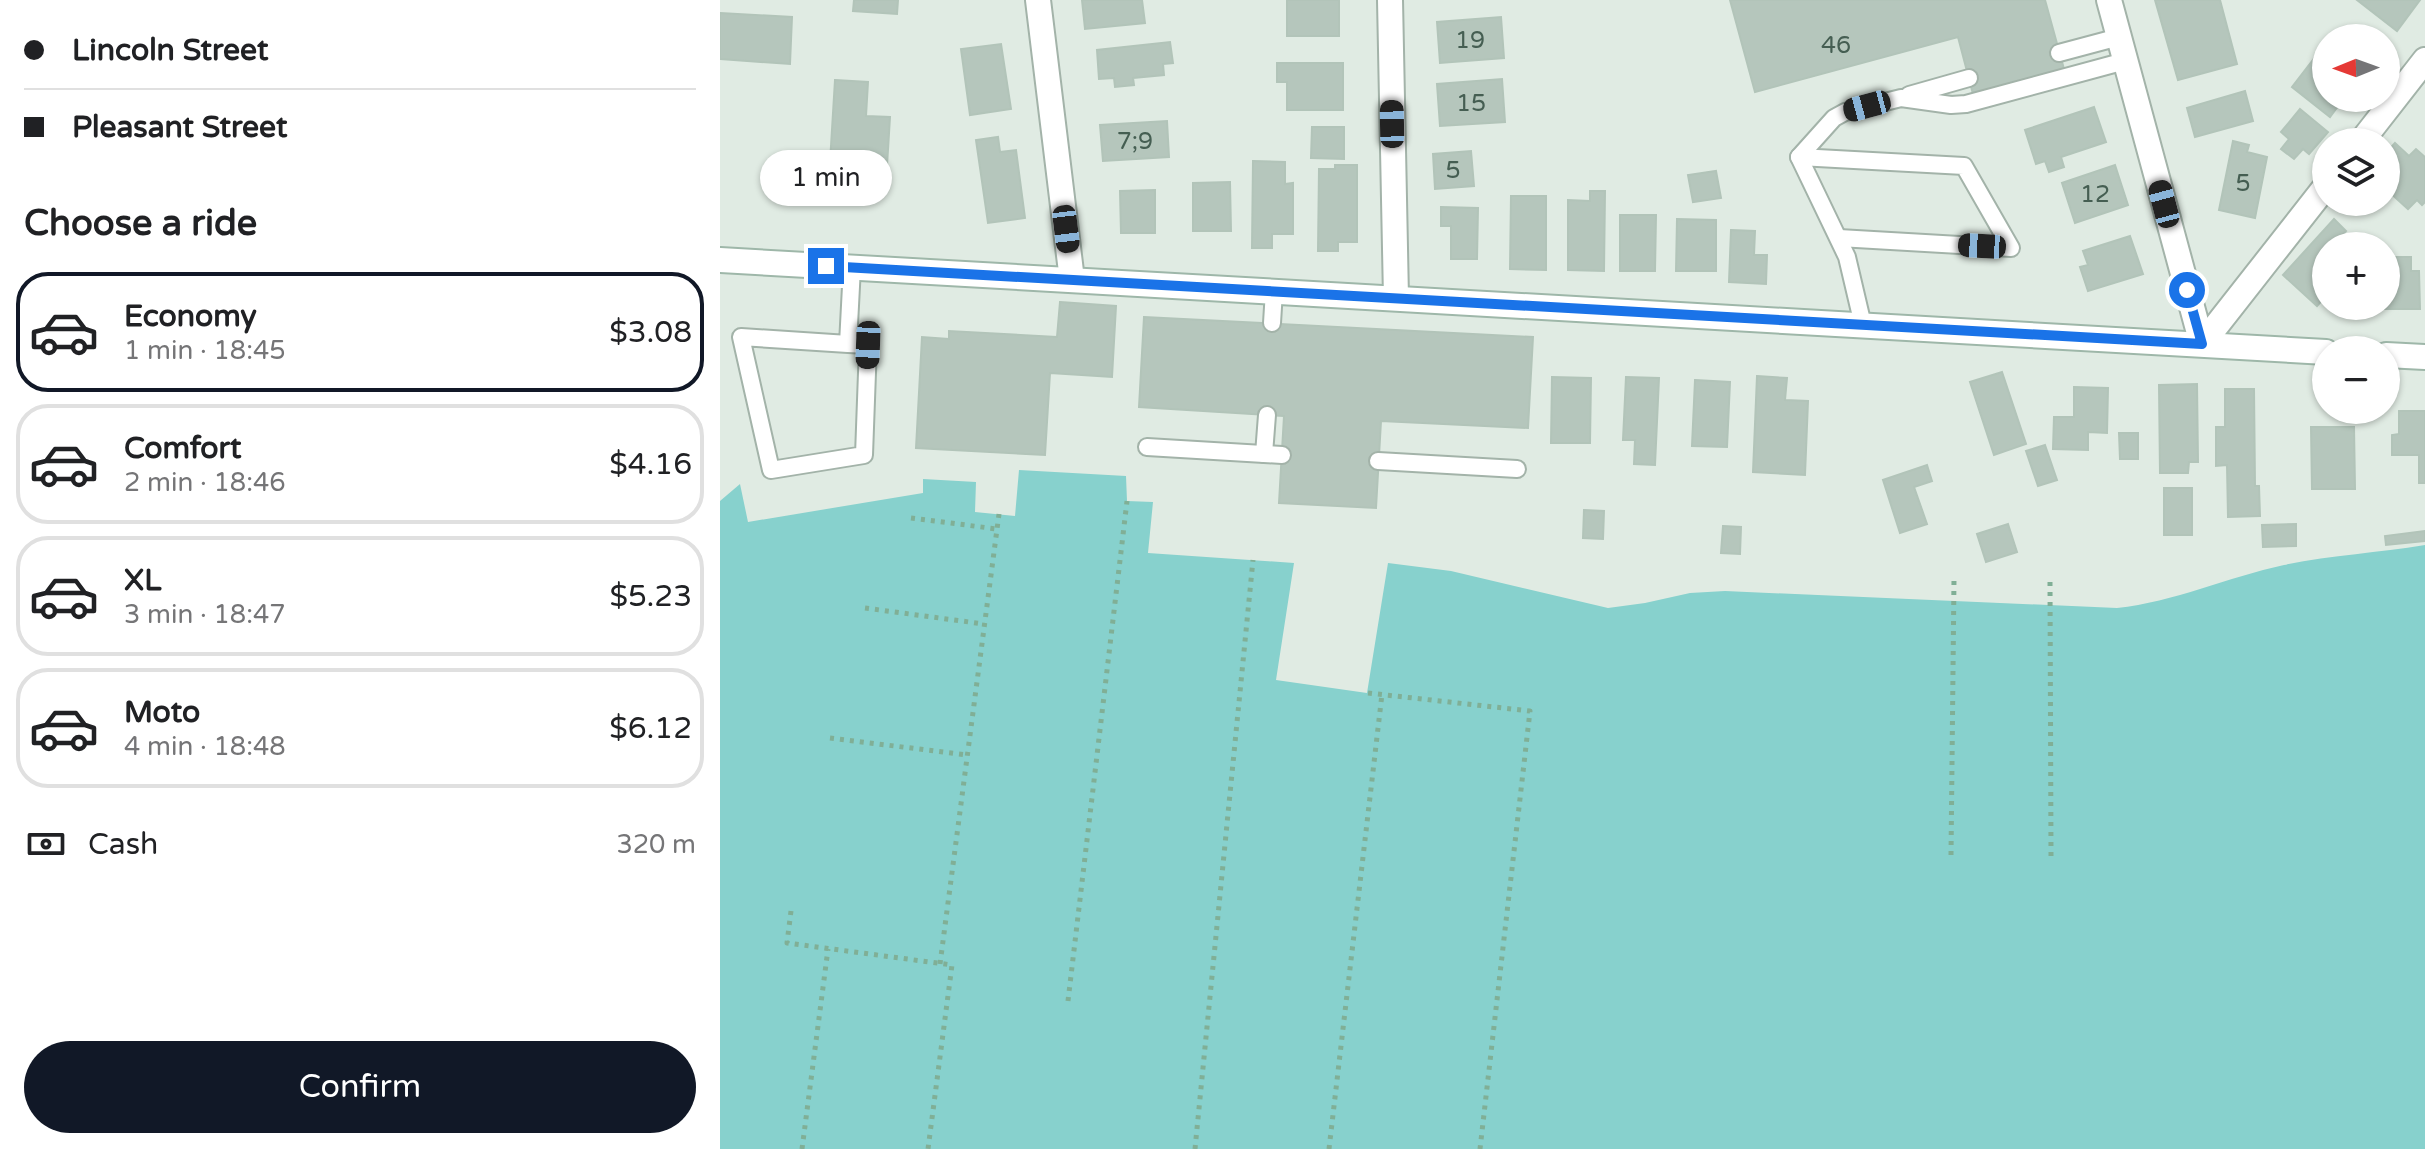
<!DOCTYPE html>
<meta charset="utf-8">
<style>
body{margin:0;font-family:"Varela Round",sans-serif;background:#f6f6f6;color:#202124;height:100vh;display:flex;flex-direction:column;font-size:30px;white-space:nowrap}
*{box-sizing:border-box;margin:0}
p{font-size:26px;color:#757577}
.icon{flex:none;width:44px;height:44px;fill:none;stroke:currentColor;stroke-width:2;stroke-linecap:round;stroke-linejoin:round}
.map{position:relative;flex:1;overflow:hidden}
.panel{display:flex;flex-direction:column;background:#fff;width:720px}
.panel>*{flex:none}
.banner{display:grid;align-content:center;height:176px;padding:0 24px;background:#fff}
.needle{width:52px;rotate:269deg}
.buttons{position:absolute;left:1592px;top:24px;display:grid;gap:16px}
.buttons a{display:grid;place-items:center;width:88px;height:88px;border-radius:50%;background:#fff;box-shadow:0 2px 6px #0004;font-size:40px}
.end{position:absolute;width:36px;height:36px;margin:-18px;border:10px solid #1a73e8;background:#fff;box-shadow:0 0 0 4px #fff}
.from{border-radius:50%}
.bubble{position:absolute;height:56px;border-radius:28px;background:#fff;box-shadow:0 2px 6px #0004;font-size:26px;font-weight:600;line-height:56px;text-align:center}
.car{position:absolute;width:24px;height:48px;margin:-24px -12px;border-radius:10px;box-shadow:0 0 6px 2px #0007;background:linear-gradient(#222 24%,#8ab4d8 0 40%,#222 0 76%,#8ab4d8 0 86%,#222 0)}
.banner b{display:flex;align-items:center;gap:28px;height:76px;font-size:30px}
.banner b+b{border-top:2px solid #e0e0e0}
.banner i{width:20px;height:20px;background:#202124}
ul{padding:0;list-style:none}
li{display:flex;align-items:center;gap:24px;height:120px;margin:0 16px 12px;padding:0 8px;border:4px solid #e0e0e0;border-radius:32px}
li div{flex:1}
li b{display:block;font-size:30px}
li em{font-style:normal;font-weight:600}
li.selected{border-color:#111827}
li>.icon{width:72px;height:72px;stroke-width:1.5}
h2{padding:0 24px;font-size:36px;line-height:96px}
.pay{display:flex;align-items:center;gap:20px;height:88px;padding:0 24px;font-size:30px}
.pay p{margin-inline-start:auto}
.action{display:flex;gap:16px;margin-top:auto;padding:16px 24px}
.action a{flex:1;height:92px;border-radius:48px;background:#111827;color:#fff;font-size:32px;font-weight:600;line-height:92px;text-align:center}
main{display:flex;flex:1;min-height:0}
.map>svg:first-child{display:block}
.water{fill:#87d1cd}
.building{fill:#b5c6bc;stroke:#b2c4b9;stroke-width:2}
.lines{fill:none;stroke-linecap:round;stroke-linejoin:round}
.lane-casing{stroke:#a3b3a9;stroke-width:20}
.street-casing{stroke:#a3b3a9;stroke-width:28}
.secondary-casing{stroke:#9eb7a9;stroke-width:28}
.path{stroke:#80af96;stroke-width:5;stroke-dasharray:4 6;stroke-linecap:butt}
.lane{stroke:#fff;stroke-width:16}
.street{stroke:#fff;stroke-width:24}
.secondary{stroke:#fff;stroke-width:24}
.route{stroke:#1a73e8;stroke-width:10}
.labels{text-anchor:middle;stroke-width:8;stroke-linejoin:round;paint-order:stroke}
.number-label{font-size:24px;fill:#455e52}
</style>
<main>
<section class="panel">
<div class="banner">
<b><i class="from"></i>Lincoln Street</b>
<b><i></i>Pleasant Street</b>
</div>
<h2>Choose a ride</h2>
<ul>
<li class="selected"><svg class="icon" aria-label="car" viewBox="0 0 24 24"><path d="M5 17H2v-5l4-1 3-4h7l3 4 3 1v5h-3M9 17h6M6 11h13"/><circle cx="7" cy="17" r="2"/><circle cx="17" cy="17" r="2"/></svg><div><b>Economy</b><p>1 min · 18:45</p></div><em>$3.08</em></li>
<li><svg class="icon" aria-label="car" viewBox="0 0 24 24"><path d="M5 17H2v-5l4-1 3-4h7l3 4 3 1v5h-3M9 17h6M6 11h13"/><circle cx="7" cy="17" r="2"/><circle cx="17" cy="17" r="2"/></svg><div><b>Comfort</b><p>2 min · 18:46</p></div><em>$4.16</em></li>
<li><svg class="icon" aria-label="car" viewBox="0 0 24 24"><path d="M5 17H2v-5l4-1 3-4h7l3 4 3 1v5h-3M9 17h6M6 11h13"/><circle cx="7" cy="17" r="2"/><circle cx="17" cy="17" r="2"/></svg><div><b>XL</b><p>3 min · 18:47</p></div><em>$5.23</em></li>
<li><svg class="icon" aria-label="car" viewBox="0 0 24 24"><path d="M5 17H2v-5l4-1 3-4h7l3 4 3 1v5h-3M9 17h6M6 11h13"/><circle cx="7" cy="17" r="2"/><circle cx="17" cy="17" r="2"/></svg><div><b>Moto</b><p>4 min · 18:48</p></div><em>$6.12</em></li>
</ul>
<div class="pay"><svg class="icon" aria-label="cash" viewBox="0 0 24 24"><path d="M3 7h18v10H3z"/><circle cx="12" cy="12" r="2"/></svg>Cash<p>320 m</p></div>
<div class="action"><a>Confirm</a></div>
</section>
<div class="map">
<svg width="1705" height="1149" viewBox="0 0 1705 1149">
<rect width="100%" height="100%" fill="#e0ebe3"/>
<path class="water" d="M 299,470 L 406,476 L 407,501 L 433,502 L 428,553 L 574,563 L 556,680 L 647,693 L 668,563 L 731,571 L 888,608 L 925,603 L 970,593 L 1005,591 L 1397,608 C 1454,602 1508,577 1564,565 C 1611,555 1658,553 1705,545 L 1705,1149 L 0,1149 L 0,501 L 20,484 L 28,522 L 203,493 L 203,479 L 256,482 L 255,512 L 295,516 Z"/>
<g class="building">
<path d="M 134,0 L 178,0 L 177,14 L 133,11 Z"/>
<path d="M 362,0 L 422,0 L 425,23 L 365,29 Z"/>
<rect x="567" y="0" width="52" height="36"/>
<path d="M 1010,0 L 1325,0 L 1344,69 L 1253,94 L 1238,37 L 1035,92 Z"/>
<path d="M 1435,0 L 1500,0 L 1517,64 L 1458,80 Z"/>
<path d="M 1637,0 L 1700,0 L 1677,31 Z"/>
<path d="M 0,13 L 72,17 L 70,64 L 0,59 Z"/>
<path d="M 781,17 L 784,58 L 720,63 L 717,22 Z"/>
<path d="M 450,42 L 453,63 L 443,64 L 444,75 L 413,78 L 414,85 L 395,87 L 394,78 L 379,79 L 377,50 Z"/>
<path d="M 1606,43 L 1606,98 L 1624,98 L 1610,117 L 1572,87 Z"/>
<path d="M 281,44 L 291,109 L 250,115 L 241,49 Z"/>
<path d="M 557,63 L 623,63 L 623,110 L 567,110 L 567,82 L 557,82 Z"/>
<path d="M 782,79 L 785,122 L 720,126 L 717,84 Z"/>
<path d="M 115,80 L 148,82 L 146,116 L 170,117 L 166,182 L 109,179 Z"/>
<path d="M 1525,91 L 1533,121 L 1475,137 L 1467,108 Z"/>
<path d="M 1374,107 L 1386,142 L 1341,157 L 1344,167 L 1329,172 L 1325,161 L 1316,164 L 1305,130 Z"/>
<path d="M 1580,109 L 1608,132 L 1589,154 L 1583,149 L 1574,159 L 1561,149 L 1569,139 L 1561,132 Z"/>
<path d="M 447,121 L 449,157 L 383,161 L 380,125 Z"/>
<path d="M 592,127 L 624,127 L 624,159 L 591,158 Z"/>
<path d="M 278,137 L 280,152 L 296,150 L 305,218 L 268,223 L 256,140 Z"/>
<path d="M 1513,141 L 1529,145 L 1527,152 L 1547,157 L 1535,218 L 1499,210 Z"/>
<path d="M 1675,143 L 1689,156 L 1696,149 L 1705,157 L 1705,202 L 1702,205 L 1697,200 L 1688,209 L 1666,189 L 1666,182 L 1669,178 L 1666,175 L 1666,153 Z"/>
<path d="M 751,151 L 754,186 L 715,189 L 713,154 Z"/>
<path d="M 533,161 L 565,162 L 565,184 L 573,183 L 573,234 L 552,234 L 552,248 L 532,248 Z"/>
<path d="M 615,165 L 637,165 L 637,242 L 618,242 L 618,251 L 598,251 L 599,169 L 615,169 Z"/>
<path d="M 1395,165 L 1408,205 L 1355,223 L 1342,183 Z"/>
<path d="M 996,171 L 1001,198 L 973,202 L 968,175 Z"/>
<path d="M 510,182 L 511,231 L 473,231 L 473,183 Z"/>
<path d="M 435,190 L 435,233 L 401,233 L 400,191 Z"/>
<path d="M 870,191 L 885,191 L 884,271 L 848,270 L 848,200 L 870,201 Z"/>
<path d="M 791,196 L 826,196 L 826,270 L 790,269 Z"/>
<path d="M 721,207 L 758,208 L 757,259 L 731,259 L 731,226 L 721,226 Z"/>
<path d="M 900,215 L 936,215 L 935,271 L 900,271 Z"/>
<path d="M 957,219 L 996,220 L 996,271 L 956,271 Z"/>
<path d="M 1614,219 L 1626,231 L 1617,240 L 1623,246 L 1606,246 L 1606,296 L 1597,306 L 1563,275 Z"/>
<path d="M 1011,230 L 1035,231 L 1034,255 L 1047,255 L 1046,284 L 1009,282 Z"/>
<path d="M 1410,236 L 1423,274 L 1368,291 L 1360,267 L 1368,265 L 1363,251 Z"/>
<path d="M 1666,257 L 1691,257 L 1691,271 L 1699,271 L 1700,309 L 1660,309 L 1660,306 L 1666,306 Z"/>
<path d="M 340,302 L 396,306 L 392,377 L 330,373 L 325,455 L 196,448 L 202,337 L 229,339 L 229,331 L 337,337 Z"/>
<path d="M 424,317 L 813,337 L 808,428 L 661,421 L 656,508 L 559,503 L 564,416 L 419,407 Z"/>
<path d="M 1282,372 L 1306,444 L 1274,455 L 1250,382 Z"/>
<path d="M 1037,376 L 1067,378 L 1065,400 L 1088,401 L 1085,475 L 1033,472 Z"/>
<path d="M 832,377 L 871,378 L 870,443 L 831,443 Z"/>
<path d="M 906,377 L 939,378 L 935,465 L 914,464 L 915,440 L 903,440 Z"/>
<path d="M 975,380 L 1010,382 L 1007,447 L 972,446 Z"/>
<path d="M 1477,384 L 1478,462 L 1469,462 L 1468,473 L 1440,473 L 1439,385 Z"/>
<path d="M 1354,387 L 1388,388 L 1387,433 L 1368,432 L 1368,450 L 1333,449 L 1334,417 L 1354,417 Z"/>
<path d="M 1505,389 L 1534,389 L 1535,486 L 1539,486 L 1540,516 L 1508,517 L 1507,465 L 1496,466 L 1496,427 L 1505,427 Z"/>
<path d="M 1679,411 L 1705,411 L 1705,483 L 1699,483 L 1699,455 L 1672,455 L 1672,435 L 1679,434 Z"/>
<path d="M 1591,427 L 1634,427 L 1635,489 L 1592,489 Z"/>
<path d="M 1399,433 L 1418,433 L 1418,459 L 1400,459 Z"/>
<path d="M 1325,445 L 1337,480 L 1318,486 L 1306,451 Z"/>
<path d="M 1207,465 L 1212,481 L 1194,487 L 1207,524 L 1180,533 L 1163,480 Z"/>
<rect x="1444" y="488" width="28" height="47"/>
<path d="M 864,510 L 884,511 L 883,539 L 863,538 Z"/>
<path d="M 1288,524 L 1297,552 L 1266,562 L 1257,534 Z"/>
<path d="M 1576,524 L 1576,546 L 1543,547 L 1542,525 Z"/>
<path d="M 1003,526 L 1021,527 L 1020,554 L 1001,553 Z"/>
<path d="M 1705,531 L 1705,541 L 1666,545 L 1665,536 Z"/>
</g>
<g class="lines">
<g class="lane-casing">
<g id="lane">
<path d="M 1339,53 L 1399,37"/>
<path d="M 1189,95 L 1249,78"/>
<path d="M 1079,157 L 1127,257 L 1143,325"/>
<path d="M 1119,238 L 1291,248 L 1244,166 L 1079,157 L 1114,118 L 1125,112 L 1181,98 L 1231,105 L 1246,104 L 1405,61"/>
<path d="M 552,323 L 554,291"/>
<path d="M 128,344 L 21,337 L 51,470 L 144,455 L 148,345 L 128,344 L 132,267"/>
<path d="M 427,447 L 562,455"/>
<path d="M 544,454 L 547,415"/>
<path d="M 658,461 L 797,469"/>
</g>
</g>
<g class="street-casing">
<g id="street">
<path d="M 318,0 L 352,280"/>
<path d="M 670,0 L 676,298"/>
<path d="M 1389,0 L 1482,344"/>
<path d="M 1641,142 L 1705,60"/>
<path d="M 1482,344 L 1606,186"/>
</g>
</g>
<g class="secondary-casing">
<g id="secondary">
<path d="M 0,260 L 1606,352"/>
<path d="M 1666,355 L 1705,357"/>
</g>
</g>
<g class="path">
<path d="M 191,518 L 277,529"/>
<path d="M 1330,582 L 1331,857"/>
<path d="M 145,608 L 264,624"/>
<path d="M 648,693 L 810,711 L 760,1149"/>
<path d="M 110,738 L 247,755"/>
<path d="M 1231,855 L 1234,579"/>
<path d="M 71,911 L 67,943 L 232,965 L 208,1149"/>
<path d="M 220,964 L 279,514"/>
<path d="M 348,1001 L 407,501"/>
<path d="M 82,1149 L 108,949"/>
<path d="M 475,1149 L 533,560"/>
<path d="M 609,1149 L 662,694"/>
</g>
<use href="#lane" class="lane"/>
<use href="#street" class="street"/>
<use href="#secondary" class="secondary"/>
</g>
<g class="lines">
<path class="route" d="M 106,266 L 1482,344 L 1467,290"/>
</g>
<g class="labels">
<g class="number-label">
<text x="750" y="48">19</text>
<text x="1116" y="53">46</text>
<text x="751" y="111">15</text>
<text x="415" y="149">7;9</text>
<text x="733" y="178">5</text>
<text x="1523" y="191">5</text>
<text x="1375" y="202">12</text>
</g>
</g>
</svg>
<div class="buttons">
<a><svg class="needle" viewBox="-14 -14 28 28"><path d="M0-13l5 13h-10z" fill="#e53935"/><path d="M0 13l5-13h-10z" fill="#757577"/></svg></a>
<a><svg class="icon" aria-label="layers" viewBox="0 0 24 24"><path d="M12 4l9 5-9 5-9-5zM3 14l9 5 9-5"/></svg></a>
<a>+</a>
<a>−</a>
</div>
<i class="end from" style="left:1467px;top:290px"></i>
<i class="end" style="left:106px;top:266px"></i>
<div class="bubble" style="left:40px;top:150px;width:132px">1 min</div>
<i class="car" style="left:1147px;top:106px;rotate:255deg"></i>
<i class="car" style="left:672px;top:124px;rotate:359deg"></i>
<i class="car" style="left:1444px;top:204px;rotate:345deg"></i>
<i class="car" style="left:346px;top:229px;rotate:173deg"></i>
<i class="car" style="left:1262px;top:246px;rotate:273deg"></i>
<i class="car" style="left:148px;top:345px;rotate:182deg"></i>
</div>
</main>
